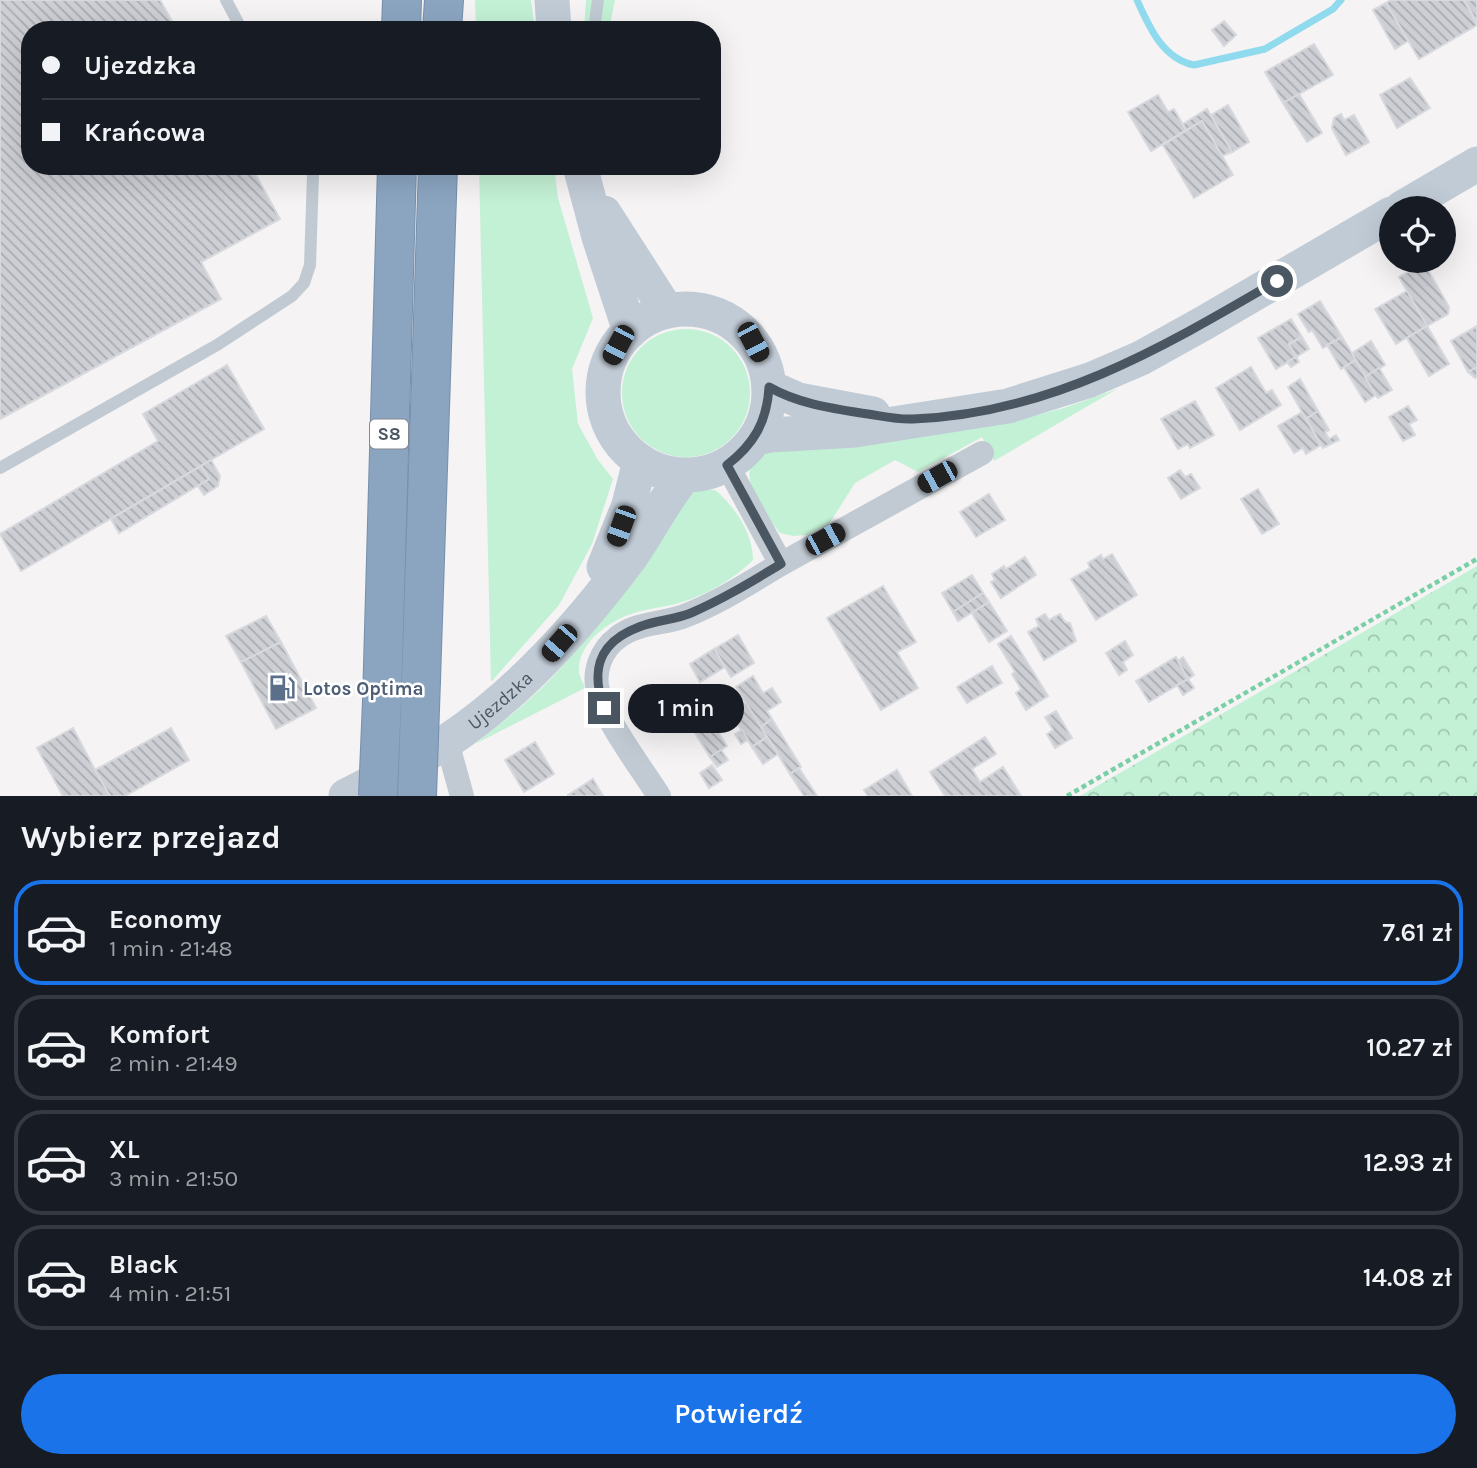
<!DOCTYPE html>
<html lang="pl">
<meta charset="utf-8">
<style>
body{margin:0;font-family:Karla,sans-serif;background:#242831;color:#f1f3f6;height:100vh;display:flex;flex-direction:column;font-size:26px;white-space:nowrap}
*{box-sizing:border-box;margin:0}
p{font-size:23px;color:#9ea1a6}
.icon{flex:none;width:38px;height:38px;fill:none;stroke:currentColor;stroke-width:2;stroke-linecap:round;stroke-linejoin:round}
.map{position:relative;height:796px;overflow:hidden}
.panel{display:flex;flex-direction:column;background:#171b24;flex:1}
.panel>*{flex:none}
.top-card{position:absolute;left:21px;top:21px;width:700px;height:154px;border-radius:28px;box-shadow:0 7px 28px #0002;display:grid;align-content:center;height:154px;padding:0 21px;background:#171b24}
.buttons{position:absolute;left:1379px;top:196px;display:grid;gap:14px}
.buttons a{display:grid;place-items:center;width:77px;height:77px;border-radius:50%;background:#171b24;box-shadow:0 7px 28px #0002;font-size:35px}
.end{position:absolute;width:32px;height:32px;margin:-16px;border:9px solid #4a5661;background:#fff;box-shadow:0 0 0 4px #fff}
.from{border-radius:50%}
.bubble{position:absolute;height:49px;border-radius:24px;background:#171b24;box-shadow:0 7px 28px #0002;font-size:23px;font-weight:600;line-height:49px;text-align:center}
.car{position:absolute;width:21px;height:42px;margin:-21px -10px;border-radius:9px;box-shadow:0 0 5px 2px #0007;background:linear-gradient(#222 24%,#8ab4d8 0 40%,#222 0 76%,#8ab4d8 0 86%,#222 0)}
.top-card b{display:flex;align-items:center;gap:24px;height:66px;font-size:26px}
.top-card b+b{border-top:2px solid #363941}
.top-card i{width:18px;height:18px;background:#f1f3f6}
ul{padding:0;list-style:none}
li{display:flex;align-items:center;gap:21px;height:105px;margin:0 14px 10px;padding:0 7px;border:4px solid #363941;border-radius:28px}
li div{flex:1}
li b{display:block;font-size:26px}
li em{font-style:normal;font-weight:600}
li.current{border-color:#1a73e8}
li>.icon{width:63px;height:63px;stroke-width:1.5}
h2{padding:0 21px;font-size:32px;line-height:84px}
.button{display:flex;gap:14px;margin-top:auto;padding:14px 21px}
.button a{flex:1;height:80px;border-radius:42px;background:#1a73e8;color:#fff;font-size:28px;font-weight:600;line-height:80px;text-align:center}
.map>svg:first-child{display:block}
.green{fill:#c3f1d5}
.forest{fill:url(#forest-crowns)}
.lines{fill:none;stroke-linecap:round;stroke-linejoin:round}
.stream{stroke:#90daee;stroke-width:7}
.building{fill:url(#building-back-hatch);stroke:#d7d9de;stroke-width:2}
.highway-casing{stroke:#7690ad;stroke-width:40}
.path{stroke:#7ad0a6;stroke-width:4.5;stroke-dasharray:5 3.5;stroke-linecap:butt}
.lane{stroke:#c1cad2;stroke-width:12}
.street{stroke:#c1cad2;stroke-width:24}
.secondary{stroke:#c1cbd6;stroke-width:35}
.highway{stroke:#8ba5c1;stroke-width:38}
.highway-bridge-casing{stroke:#7690ad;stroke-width:40;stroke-linecap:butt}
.highway-bridge{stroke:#8ba5c1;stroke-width:38}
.route{stroke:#4a5661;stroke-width:9}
.labels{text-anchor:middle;stroke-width:5;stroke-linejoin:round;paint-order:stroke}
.shield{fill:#fff;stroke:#808990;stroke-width:2}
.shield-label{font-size:18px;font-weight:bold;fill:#4a5661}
.service-label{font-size:19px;font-weight:bold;fill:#4e5e75;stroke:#fff;text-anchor:start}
.street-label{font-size:19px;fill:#4a5661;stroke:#fff}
</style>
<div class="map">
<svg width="1477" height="796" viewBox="0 0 1477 796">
<defs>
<pattern id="forest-crowns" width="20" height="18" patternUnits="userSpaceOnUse" patternTransform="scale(1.75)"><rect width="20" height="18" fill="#c3f1d5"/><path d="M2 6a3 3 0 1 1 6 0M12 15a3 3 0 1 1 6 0" fill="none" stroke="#a0c6b0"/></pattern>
<pattern id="building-back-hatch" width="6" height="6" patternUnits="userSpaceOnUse" patternTransform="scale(1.75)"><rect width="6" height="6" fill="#cdcfd5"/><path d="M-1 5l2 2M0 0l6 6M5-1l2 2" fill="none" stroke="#a8abb0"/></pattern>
</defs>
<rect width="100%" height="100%" fill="#f5f3f3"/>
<g class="green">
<path d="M 475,0 L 531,0 L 535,30 L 476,30 Z"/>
<path d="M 586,0 L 615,0 L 609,30 L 584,30 Z"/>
<path d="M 479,166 L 554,166 L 558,198 L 593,318 L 572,369 L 578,424 L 598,460 L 613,479 L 592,544 L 559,605 L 491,682 Z"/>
<circle cx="686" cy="393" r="64"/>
<path d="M 1117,389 L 994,461 L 982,437 L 918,472 L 895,460 L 855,483 L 829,524 L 807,535 L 793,536 L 780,533 C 767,516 736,478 756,458 C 761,452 773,448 781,444 L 1009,422 L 1064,408 Z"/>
<path d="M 692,490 L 715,490 C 735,506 753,534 753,560 C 733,580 706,595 679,603 C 666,607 651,608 637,612 C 612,619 580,640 579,668 C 578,675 583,682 585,688 L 475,744 C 504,721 534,698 559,670 C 609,614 649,551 692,490 Z"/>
</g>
<path class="forest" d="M 1477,566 L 1477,796 L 1080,796 Z"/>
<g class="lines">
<path class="stream" d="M 1137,0 C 1149,27 1163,59 1194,65 L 1265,49 L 1333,9 L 1341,0"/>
</g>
<g class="building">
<path d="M 0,0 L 160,0 L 177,30 L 30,30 L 30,166 L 251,166 L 280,219 L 201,262 L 221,299 L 0,419 Z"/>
<path d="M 1391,0 L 1464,0 L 1477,25 L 1419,59 L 1386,3 Z"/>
<path d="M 1464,0 L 1477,0 L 1477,22 Z"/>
<path d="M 1386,3 L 1408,41 L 1395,49 L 1373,10 Z"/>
<path d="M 1224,21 L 1236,35 L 1224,46 L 1212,30 Z"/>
<path d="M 1314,44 L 1333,75 L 1283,103 L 1265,72 Z"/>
<path d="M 1410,78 L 1430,108 L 1397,128 L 1380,95 Z"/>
<path d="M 1299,94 L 1322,133 L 1307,142 L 1283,103 Z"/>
<path d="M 1158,95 L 1168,112 L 1174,109 L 1186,130 L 1151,151 L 1128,112 Z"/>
<path d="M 1228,105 L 1249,142 L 1232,152 L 1211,115 Z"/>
<path d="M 1207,109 L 1232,152 L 1222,156 L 1202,121 L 1186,130 L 1183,124 Z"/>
<path d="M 1341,114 L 1344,120 L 1354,115 L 1369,142 L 1346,155 L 1332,128 L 1334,118 Z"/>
<path d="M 1202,121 L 1233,175 L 1194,198 L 1163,145 Z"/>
<path d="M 1424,263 L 1449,307 L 1448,314 L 1427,326 L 1399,277 Z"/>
<path d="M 1407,291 L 1427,326 L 1396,344 L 1375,309 Z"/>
<path d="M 1320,301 L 1342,337 L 1323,348 L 1312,330 L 1309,332 L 1298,314 Z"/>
<path d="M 1291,319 L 1302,337 L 1289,344 L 1296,357 L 1276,369 L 1258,338 Z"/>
<path d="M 1427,326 L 1449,364 L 1429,376 L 1407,338 Z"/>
<path d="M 1477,326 L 1477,367 L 1468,372 L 1451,341 Z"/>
<path d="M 1302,337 L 1309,349 L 1296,357 L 1289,344 Z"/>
<path d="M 1342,337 L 1356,360 L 1341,369 L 1327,345 Z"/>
<path d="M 1371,341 L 1385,365 L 1365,377 L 1352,353 Z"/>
<path d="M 1296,357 L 1299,362 L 1291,367 L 1287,362 Z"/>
<path d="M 1356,360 L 1376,395 L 1365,402 L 1344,367 Z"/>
<path d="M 227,365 L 264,429 L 21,571 L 0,534 L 158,441 L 143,414 Z"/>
<path d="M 1251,367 L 1266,393 L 1272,390 L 1281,405 L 1240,430 L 1216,388 Z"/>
<path d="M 1477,367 L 1477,377 L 1475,378 L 1468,372 Z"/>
<path d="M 1379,368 L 1392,390 L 1378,398 L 1365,377 Z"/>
<path d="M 1300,379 L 1318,411 L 1306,419 L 1288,387 Z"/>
<path d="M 1195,401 L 1214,435 L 1190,448 L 1188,444 L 1178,449 L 1161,419 Z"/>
<path d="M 1408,406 L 1417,420 L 1409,424 L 1415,435 L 1403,441 L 1389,417 Z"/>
<path d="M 1318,411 L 1329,430 L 1325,432 L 1329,439 L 1336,435 L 1339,440 L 1323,448 L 1306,419 Z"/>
<path d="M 1302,412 L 1321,445 L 1306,454 L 1303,448 L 1294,453 L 1278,426 Z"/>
<path d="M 211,460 L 220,476 L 218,486 L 204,495 L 198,486 L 209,479 L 201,466 Z"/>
<path d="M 201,466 L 209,479 L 119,533 L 111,519 Z"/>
<path d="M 1180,470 L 1185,477 L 1191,474 L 1200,488 L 1181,499 L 1168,478 Z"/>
<path d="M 1258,489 L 1279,524 L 1262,534 L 1241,499 Z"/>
<path d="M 989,494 L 1005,520 L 976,537 L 960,512 Z"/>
<path d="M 1112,554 L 1137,595 L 1096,620 L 1071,579 L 1090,568 L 1088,563 L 1101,555 L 1103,559 Z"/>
<path d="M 1025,557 L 1036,575 L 1001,598 L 991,582 L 995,580 L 992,574 L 1004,566 L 1006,569 Z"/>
<path d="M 972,575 L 983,593 L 953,612 L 942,593 Z"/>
<path d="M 883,586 L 916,642 L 897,652 L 918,688 L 881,710 L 827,618 Z"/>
<path d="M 983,593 L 989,602 L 958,621 L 953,612 Z"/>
<path d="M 989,602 L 1007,631 L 989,642 L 972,613 Z"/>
<path d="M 1045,614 L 1049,620 L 1060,614 L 1065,622 L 1070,623 L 1076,641 L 1044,660 L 1028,632 L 1039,626 L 1036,619 Z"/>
<path d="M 266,616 L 281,642 L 241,662 L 226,636 Z"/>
<path d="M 738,635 L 754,663 L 731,677 L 714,649 Z"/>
<path d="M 1011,636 L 1048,696 L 1026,710 L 1016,693 L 1021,689 L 1012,674 L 1015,672 L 998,644 Z"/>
<path d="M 1125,641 L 1133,655 L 1123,662 L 1127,670 L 1119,675 L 1106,653 Z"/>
<path d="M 281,642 L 316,708 L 276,729 L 241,662 Z"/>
<path d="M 714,649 L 725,667 L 700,682 L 690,664 Z"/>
<path d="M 1176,657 L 1188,679 L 1149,702 L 1136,681 Z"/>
<path d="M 1183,657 L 1194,675 L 1188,679 L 1178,661 Z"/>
<path d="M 992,666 L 1002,683 L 967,703 L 957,687 Z"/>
<path d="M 753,676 L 763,693 L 772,688 L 781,702 L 767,711 L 772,719 L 761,727 L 736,687 Z"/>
<path d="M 1188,679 L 1194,688 L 1183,695 L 1177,685 Z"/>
<path d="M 746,703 L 767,737 L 752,747 L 731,713 Z"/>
<path d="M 1056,711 L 1072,738 L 1055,748 L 1047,734 L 1053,730 L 1045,717 Z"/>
<path d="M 699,717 L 702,722 L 692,728 L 689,723 Z"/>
<path d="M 709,718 L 727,746 L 710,757 L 692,728 Z"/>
<path d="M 772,719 L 801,767 L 790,774 L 761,727 Z"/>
<path d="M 73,728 L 95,770 L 110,796 L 63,796 L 37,748 Z"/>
<path d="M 171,728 L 189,760 L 125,796 L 110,796 L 95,770 Z"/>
<path d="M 742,730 L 748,740 L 741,744 L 735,734 Z"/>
<path d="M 767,737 L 778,754 L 763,764 L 752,747 Z"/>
<path d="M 985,737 L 996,754 L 972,769 L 980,782 L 1003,767 L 1021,796 L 945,796 L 930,772 Z"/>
<path d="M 535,742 L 554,774 L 524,792 L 505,760 Z"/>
<path d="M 721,750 L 728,760 L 717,767 L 710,757 Z"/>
<path d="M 712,765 L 722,780 L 709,788 L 700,773 Z"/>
<path d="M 799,768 L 817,796 L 804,796 L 790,774 Z"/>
<path d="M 897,770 L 912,796 L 868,796 L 864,790 Z"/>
<path d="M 593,779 L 603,796 L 568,796 L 568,795 Z"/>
</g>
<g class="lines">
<g class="highway-casing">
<g id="highway">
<path d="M 401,30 L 402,0"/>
<path d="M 442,30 L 444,0"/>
<path d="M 421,680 L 438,166"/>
<path d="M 382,701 L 397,166"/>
</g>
</g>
<path class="path" d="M 1067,796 L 1477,559"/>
<g class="lane">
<path d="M 226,0 L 242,30"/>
<path d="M 594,30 L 598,0"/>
<path d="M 0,468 L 217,345 L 292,296 L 304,283 L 310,265 L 313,175 L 310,166"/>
</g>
<g class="street">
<path d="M 781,564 L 982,453"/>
<path d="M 447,742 L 462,796"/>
<path d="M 659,796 C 642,769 604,719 598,690 C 593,672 601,650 617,638 C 635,623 661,624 682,617 C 717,604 749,583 781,564 L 727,465"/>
</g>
<g class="secondary">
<path d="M 552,0 L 554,30"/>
<path d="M 580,166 L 599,237 L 630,331"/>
<path d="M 1402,208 L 1477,164"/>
<path d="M 604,213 L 667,311"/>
<circle cx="686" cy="392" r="83"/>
<path d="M 769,387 L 798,400 L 873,414"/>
<path d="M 755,438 L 770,435 L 855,430 L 1008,406 L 1090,380 L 1141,358 L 1204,323 L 1391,214"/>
<path d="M 604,567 L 629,505 L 640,461"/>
<path id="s1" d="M 346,796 C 380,778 417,762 449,740 C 520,692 578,627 629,559 C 649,532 663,500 685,475"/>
</g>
<use href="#highway" class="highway"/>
<g class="highway-bridge-casing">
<g id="highway-bridge">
<path d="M 378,796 L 382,701"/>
<path d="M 417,796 L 421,680"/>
</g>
</g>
<use href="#highway-bridge" class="highway-bridge"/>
</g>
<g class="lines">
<path class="route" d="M 604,708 C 590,669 599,642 639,627 C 656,620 674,620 691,613 C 723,599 751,582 781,564 L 727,465 C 754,444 767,422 769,387 C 797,403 829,408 861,413 C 878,415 896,420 913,419 C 1050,414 1162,348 1277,281"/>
</g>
<defs>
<g id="fuel-bare" transform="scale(2.1)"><path d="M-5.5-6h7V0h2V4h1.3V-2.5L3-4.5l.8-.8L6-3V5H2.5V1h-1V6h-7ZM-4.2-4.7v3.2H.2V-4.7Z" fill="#5c6f8a" stroke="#fff" stroke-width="2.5" paint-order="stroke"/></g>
</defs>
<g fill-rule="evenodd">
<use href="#fuel-bare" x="282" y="688"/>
</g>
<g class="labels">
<rect class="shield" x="370" y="419.5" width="38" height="29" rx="5"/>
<g class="shield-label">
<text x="389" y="440">S8</text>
</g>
<g class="service-label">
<text x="303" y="695">Lotos Optima</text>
</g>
<g class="street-label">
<text dy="7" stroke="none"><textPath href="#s1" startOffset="182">Ujezdzka</textPath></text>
</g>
</g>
</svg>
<div class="buttons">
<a><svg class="icon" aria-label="locate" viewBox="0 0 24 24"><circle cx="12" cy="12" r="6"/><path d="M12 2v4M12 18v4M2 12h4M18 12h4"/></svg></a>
</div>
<i class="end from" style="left:1277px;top:281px"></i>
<i class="end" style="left:604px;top:708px"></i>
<div class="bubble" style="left:628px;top:684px;width:116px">1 min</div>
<i class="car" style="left:753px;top:342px;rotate:152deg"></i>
<i class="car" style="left:618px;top:345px;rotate:208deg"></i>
<i class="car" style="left:937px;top:477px;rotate:241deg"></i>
<i class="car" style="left:621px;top:526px;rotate:200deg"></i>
<i class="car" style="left:825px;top:539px;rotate:61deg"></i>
<i class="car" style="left:559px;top:643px;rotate:221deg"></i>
<div class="top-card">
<b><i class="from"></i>Ujezdzka</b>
<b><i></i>Krańcowa</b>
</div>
</div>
<section class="panel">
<h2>Wybierz przejazd</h2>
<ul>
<li class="current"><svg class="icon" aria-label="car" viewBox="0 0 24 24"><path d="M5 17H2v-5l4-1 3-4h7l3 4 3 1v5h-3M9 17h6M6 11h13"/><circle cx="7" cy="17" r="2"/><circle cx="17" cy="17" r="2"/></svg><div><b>Economy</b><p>1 min · 21:48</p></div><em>7.61 zł</em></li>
<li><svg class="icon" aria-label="car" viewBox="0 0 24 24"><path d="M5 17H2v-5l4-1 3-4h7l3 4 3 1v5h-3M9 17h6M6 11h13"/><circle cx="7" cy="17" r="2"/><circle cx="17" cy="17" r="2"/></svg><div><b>Komfort</b><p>2 min · 21:49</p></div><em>10.27 zł</em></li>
<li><svg class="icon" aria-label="car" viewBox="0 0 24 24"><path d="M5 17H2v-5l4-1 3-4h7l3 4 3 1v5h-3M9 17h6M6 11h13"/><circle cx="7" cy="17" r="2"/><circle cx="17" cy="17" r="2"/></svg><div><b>XL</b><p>3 min · 21:50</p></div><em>12.93 zł</em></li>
<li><svg class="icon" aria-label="car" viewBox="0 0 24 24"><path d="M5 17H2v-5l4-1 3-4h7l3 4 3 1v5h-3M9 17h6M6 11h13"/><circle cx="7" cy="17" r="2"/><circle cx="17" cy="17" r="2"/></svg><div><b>Black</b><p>4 min · 21:51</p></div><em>14.08 zł</em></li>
</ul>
<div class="button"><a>Potwierdź</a></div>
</section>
